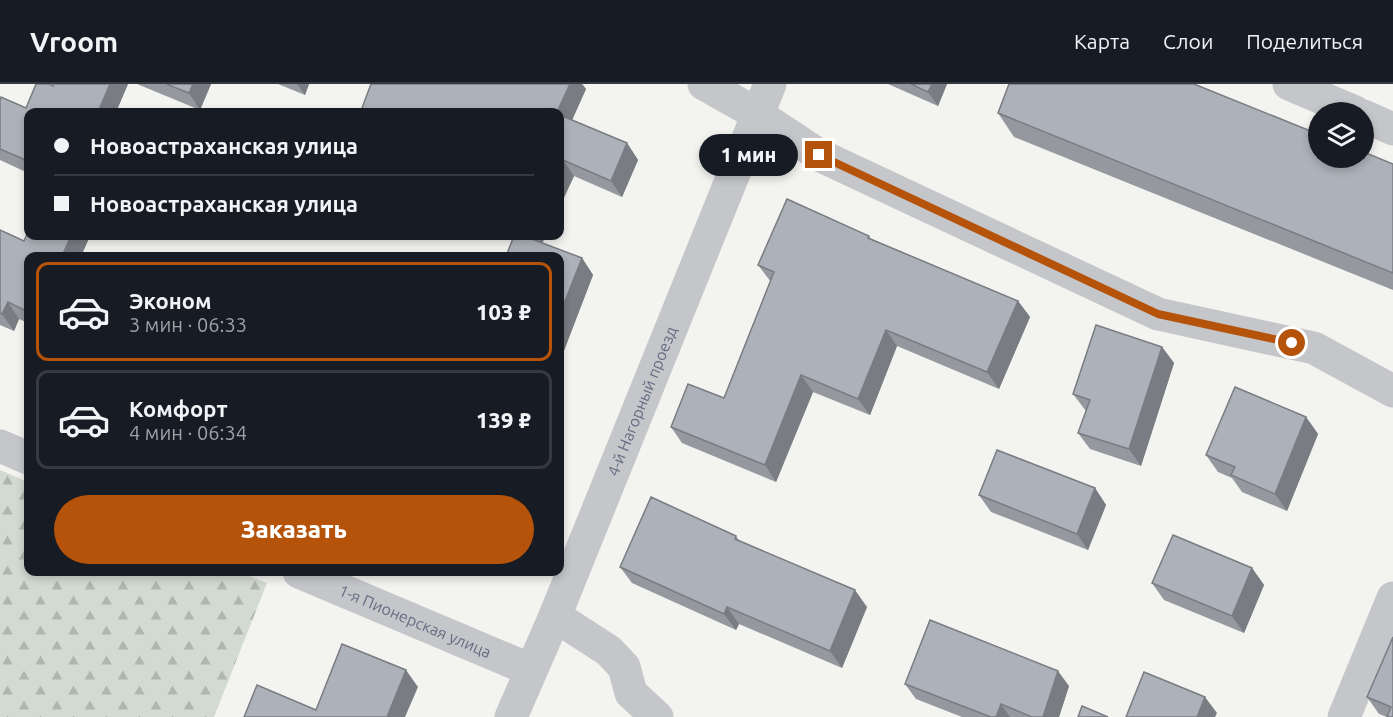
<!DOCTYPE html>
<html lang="ru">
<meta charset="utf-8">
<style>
body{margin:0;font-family:Ubuntu,sans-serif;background:#242831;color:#f1f3f6;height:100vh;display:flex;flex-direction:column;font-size:22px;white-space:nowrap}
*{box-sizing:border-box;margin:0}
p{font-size:20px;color:#9ea1a6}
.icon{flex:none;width:33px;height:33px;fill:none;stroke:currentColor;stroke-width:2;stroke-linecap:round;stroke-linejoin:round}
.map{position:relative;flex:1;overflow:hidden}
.side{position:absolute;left:24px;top:168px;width:540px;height:324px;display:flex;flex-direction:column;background:#171b24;border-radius:12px;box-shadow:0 3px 9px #0003}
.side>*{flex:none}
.hud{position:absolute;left:24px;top:24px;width:540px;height:132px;border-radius:12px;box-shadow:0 3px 9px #0003;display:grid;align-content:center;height:132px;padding:0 30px;background:#171b24}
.tools{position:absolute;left:1308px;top:18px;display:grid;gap:12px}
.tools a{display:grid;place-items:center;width:66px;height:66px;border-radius:50%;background:#171b24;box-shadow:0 3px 9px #0003;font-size:30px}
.end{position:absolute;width:27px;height:27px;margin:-14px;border:8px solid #b45309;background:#fff;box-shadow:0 0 0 3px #fff}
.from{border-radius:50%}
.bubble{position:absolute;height:42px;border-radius:21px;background:#171b24;box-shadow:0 3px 9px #0003;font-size:20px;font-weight:800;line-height:42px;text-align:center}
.hud b{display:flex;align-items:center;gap:21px;height:57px;font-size:22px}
.hud b+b{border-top:2px solid #363941}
.hud i{width:15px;height:15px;background:#f1f3f6}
ul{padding:10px 0 0;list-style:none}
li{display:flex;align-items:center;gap:18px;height:99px;margin:0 12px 9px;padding:0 18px;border:3px solid #363941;border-radius:12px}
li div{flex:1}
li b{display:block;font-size:22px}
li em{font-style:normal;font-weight:800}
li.current{border-color:#b45309}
li>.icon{width:54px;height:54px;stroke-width:1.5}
.action{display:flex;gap:12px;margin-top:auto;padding:12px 30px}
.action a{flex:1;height:69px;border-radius:36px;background:#b45309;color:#fff;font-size:24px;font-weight:800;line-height:69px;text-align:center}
header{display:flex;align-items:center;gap:36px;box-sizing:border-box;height:84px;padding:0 30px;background:#171b24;border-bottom:2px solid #363941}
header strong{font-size:28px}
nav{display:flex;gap:33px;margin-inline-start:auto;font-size:21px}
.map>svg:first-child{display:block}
.forest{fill:url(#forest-firs)}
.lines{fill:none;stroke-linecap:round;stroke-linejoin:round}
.minor{stroke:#c4c6ca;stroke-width:33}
.wall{fill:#95989f}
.shaded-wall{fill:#797c82}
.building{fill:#adb1b9;stroke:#797c82;stroke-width:1.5}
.route{stroke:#b45309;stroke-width:8}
.labels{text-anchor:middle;stroke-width:6;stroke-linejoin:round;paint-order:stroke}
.street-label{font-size:16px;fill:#646d81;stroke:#fff}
</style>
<header>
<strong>Vroom</strong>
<nav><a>Карта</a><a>Слои</a><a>Поделиться</a></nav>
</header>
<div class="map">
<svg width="1393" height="633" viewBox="0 0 1393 633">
<defs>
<pattern id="forest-firs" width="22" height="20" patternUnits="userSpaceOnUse" patternTransform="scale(1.5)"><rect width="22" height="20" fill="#d3dbd1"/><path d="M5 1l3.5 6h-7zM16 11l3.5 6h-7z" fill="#afb6af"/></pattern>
</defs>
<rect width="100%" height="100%" fill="#f3f4f0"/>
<path class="forest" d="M 0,386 L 28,398 L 28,488 L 239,488 L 267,499 L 214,633 L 0,633 Z"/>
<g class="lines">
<g class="minor">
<path d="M 704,0 L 757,30 L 819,71 L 1158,230 L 1314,264 L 1393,307"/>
<path d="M 1289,0 L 1355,28"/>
<path d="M 1364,32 L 1393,45"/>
<path d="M 0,362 L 28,374"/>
<path id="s1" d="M 299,488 L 531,586"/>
<path d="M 555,532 L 609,567 L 624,583 L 631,609 L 657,633"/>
<path id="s2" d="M 511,633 L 555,532 L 770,0"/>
<path d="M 1344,633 L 1393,514"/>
</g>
</g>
<g class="wall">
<path d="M 128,0 L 116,28 L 28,28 L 28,89 L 0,76 L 0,17 L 26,24 L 53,2 Z"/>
<path d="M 137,0 L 211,0 L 200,26 Z"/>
<path d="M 278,0 L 309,0 L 305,11 Z"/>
<path d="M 371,0 L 582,0 L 586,5 L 572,36 L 627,59 L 638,76 L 622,113 L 574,92 L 560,122 L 560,28 L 365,28 L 362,24 Z"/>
<path d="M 888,0 L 947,0 L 938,22 Z"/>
<path d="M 998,29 L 1393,80 L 1393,206 L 1014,53 Z"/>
<path d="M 0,146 L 24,157 L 90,152 L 81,172 L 28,172 L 28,239 L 19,235 L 14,247 L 0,241 Z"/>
<path d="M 526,152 L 546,152 L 542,159 L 582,174 L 593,191 L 560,277 L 560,172 L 540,158 Z"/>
<path d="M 869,152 L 871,155 L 1018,217 L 1030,233 L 999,305 L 897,262 L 870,331 L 813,308 L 776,398 L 682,359 L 671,343 L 724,314 L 771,198 L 758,181 Z"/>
<path d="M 1162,263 L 1174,279 L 1141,382 L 1090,365 L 1078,349 L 1086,327 L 1073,310 Z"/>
<path d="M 1306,333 L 1318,350 L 1287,427 L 1242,408 L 1232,394 L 1218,388 L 1206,371 Z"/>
<path d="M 1095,404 L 1106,421 L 1088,466 L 991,428 L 979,411 Z"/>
<path d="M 736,452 L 740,458 L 867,523 L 842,584 L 739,540 L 736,546 L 632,499 L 620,483 Z"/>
<path d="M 1252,484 L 1264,501 L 1244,549 L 1164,516 L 1152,499 Z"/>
<path d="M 1393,553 L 1393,633 L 1387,633 L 1379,630 L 1367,613 Z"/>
<path d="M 905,600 L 1069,602 L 1059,633 L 962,633 L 916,615 Z"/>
</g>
<g class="shaded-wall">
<path d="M 110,0 L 128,0 L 116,28 L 98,28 Z"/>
<path d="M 193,0 L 211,0 L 200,26 L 189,9 Z"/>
<path d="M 297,0 L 309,0 L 305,11 Z"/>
<path d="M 570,0 L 582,0 L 586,5 L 568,45 L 560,33 L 560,28 L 557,28 Z"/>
<path d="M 932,0 L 947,0 L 938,22 L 928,8 Z"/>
<path d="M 627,59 L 638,76 L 622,113 L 611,97 Z"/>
<path d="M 563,76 L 574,92 L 560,122 L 560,82 Z"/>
<path d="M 71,152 L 90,152 L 81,172 L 62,172 Z"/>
<path d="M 537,152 L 546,152 L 542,159 Z"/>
<path d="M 582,174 L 593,191 L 560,277 L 560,230 Z"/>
<path d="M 1018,217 L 1030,233 L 999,305 L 987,288 Z"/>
<path d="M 8,218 L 19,235 L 14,247 L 2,230 Z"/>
<path d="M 886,246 L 897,262 L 870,331 L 858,315 Z"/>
<path d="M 1162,263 L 1174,279 L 1141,382 L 1129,365 Z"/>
<path d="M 801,291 L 813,308 L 776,398 L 765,381 Z"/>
<path d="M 1306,333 L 1318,350 L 1287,427 L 1275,410 Z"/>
<path d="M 1095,404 L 1106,421 L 1088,466 L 1077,450 Z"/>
<path d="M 1252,484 L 1264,501 L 1244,549 L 1232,532 Z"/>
<path d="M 855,506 L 867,523 L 842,584 L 830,567 Z"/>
<path d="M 727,523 L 739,540 L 736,546 L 724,530 Z"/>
<path d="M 406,586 L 418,603 L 405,633 L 387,633 Z"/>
<path d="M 1058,587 L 1069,602 L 1059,633 L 1043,633 Z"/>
<path d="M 1205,613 L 1217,629 L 1215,633 L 1197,633 Z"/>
<path d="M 1001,620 L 1010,633 L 996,633 Z"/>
</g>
<g class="building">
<path d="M 36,0 L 49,0 L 53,2 L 53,0 L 110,0 L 98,28 L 28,28 L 28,77 L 0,65 L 0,17 L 1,13 L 26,24 Z"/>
<path d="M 166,0 L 193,0 L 189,9 Z"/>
<path d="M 371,0 L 570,0 L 557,28 L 373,28 L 362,24 Z"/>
<path d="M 911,0 L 932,0 L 928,8 Z"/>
<path d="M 1009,0 L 1194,0 L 1318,50 L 1318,74 L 1364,74 L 1364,68 L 1393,80 L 1393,189 L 998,29 Z"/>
<path d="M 560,31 L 627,59 L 611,97 L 563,76 L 560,82 Z"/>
<path d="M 787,115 L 869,152 L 868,154 L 1018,217 L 987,288 L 886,246 L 858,315 L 801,291 L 765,381 L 671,343 L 688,300 L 724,314 L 774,188 L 758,181 Z"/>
<path d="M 0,146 L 24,157 L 28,148 L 28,152 L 71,152 L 62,172 L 28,172 L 28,228 L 8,218 L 2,230 L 0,229 Z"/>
<path d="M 514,152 L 524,152 L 582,174 L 560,230 L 560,172 L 506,172 Z"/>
<path d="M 1096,241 L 1162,263 L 1129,365 L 1078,349 L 1090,316 L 1073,310 Z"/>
<path d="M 1235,303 L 1306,333 L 1275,410 L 1231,391 L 1235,383 L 1206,371 Z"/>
<path d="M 997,366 L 1095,404 L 1077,450 L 979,411 Z"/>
<path d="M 651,413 L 736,452 L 735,455 L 855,506 L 830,567 L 727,523 L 724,530 L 620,483 Z"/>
<path d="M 1173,451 L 1252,484 L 1232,532 L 1152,499 Z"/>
<path d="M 930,536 L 1058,587 L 1043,633 L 1032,633 L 1001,620 L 996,633 L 991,633 L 905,600 Z"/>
<path d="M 1393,553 L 1393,633 L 1387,633 L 1391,623 L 1367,613 Z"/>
<path d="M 342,560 L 406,586 L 387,633 L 244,633 L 257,601 L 316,626 Z"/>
<path d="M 1144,588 L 1205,613 L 1197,633 L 1126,633 Z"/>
<path d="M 1082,622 L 1108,633 L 1078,633 Z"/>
</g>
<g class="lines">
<path class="route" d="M 819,71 L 1158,230 L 1292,259"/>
</g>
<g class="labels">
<g class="street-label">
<text dy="6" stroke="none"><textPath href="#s2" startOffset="342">4-й Нагорный проезд</textPath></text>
<text dy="6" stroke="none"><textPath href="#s1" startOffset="126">1-я Пионерская улица</textPath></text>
</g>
</g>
</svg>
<div class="tools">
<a><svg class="icon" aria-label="layers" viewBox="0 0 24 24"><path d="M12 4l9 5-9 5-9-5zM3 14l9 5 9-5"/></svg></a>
</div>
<i class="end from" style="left:1292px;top:259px"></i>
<i class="end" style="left:819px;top:71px"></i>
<div class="bubble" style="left:699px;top:50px;width:99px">1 мин</div>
<div class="hud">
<b><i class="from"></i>Новоастраханская улица</b>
<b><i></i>Новоастраханская улица</b>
</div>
<section class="side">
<ul>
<li class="current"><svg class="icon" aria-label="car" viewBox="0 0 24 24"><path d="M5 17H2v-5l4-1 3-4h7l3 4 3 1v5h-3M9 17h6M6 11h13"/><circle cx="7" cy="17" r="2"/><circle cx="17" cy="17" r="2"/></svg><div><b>Эконом</b><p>3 мин · 06:33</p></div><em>103 ₽</em></li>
<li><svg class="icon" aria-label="car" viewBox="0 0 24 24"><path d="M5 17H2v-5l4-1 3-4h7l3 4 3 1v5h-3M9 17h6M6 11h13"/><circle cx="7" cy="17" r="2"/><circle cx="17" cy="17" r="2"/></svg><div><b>Комфорт</b><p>4 мин · 06:34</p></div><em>139 ₽</em></li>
</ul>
<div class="action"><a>Заказать</a></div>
</section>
</div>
